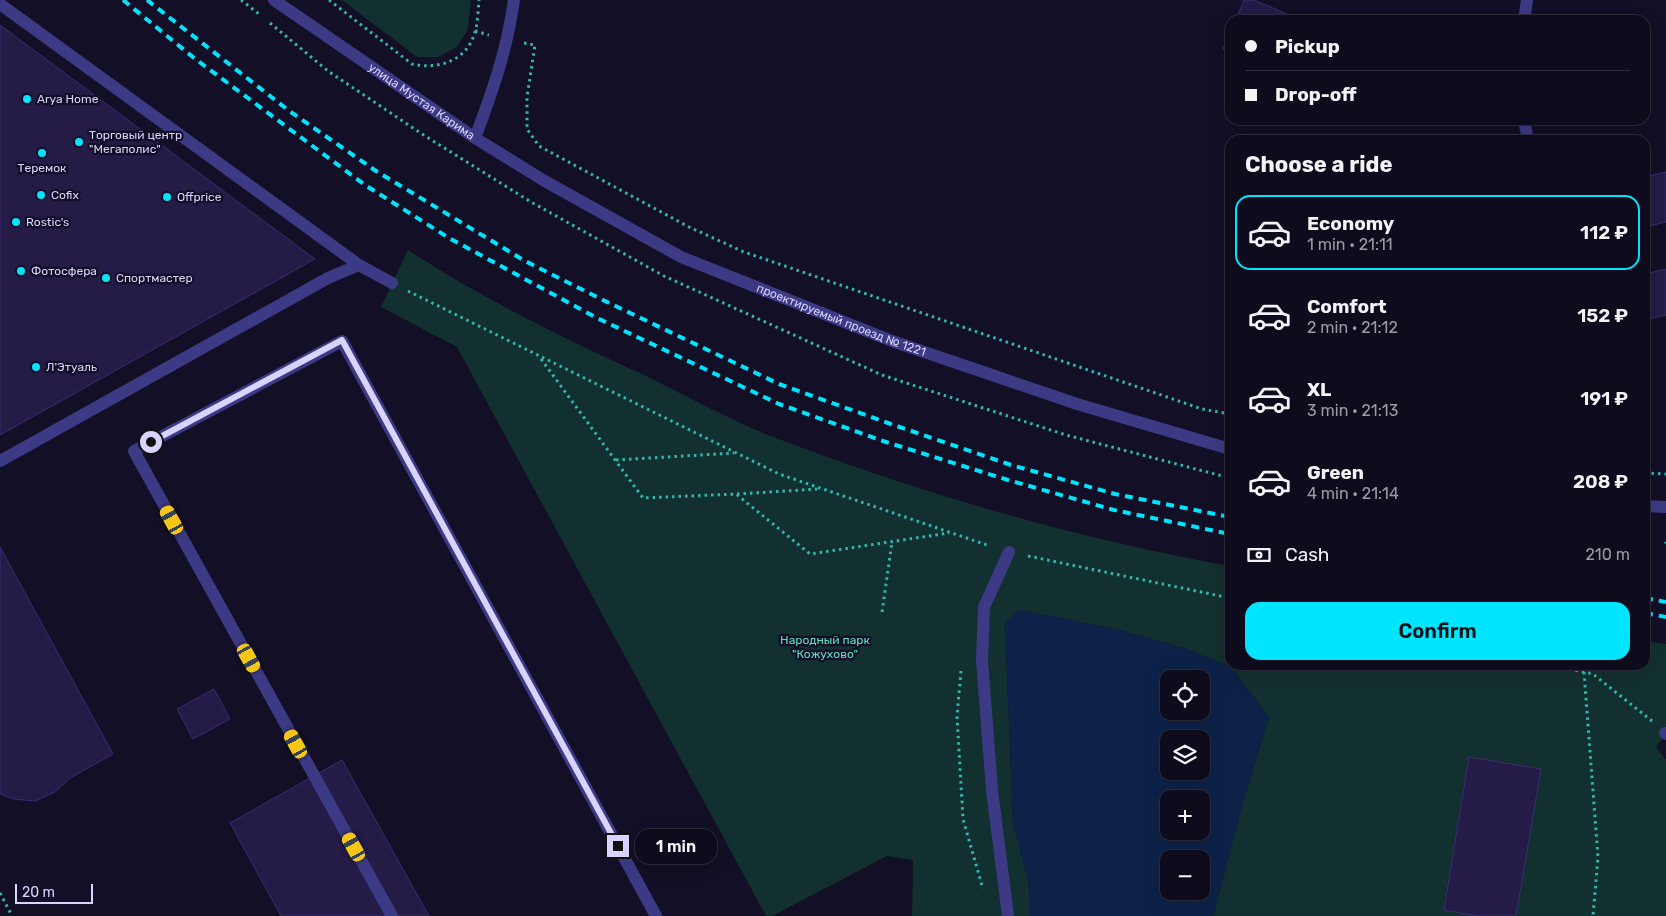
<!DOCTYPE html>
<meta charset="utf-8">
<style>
body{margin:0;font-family:Rubik,sans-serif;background:#171425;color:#f1f3f6;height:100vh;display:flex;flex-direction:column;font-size:19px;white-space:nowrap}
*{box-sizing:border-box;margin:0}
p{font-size:16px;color:#9b9ba3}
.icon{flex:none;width:28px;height:28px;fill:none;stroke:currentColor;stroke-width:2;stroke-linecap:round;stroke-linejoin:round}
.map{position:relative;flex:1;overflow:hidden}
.drawer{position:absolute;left:1225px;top:135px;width:425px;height:535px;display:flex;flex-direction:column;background:#0e0b1c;border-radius:15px;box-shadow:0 5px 20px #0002,0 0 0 1px #2e2b3b}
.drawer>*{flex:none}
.top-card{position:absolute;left:1225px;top:15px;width:425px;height:110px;border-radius:15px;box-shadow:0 5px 20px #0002,0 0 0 1px #2e2b3b;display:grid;align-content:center;height:110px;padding:0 20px;background:#0e0b1c}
.fabs{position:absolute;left:1160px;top:670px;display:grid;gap:10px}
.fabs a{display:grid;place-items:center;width:50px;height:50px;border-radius:10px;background:#0e0b1c;box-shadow:0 5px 20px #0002,0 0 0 1px #2e2b3b;font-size:25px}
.scale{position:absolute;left:15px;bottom:12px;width:78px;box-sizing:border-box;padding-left:5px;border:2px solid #d9d4ff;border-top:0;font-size:14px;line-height:18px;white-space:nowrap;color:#d9d4ff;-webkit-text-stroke:4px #130f26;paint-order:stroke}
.end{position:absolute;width:22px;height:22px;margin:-11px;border:6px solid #d9d4ff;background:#111;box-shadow:0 0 0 2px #111}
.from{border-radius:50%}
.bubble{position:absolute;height:35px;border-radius:15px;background:#0e0b1c;box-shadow:0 5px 20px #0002,0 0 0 1px #2e2b3b;font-size:16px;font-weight:600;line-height:35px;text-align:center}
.car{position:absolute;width:15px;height:30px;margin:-15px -8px;border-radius:6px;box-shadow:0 0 4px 1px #0007;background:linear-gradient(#f5c518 24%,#345 0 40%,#f5c518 0 76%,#345 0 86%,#f5c518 0)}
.top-card b{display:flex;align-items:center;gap:18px;height:48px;font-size:19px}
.top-card b+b{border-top:1px solid #2e2b3b}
.top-card i{width:12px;height:12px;background:#f1f3f6}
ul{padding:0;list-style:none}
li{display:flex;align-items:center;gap:15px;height:75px;margin:0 10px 8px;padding:0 10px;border:2px solid transparent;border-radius:15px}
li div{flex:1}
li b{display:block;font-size:19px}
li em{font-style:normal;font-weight:600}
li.current{border-color:#00e5ff}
li>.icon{width:45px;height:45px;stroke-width:1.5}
h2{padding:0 20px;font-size:22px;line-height:60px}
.pay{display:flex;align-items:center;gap:12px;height:55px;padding:0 20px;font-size:19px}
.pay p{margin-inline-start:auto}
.action{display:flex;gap:10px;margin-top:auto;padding:10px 20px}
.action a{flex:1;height:58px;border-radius:15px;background:#00e5ff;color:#111;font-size:20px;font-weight:600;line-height:58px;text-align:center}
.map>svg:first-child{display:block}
.green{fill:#12302f}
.water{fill:#0c2248;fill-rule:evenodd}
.building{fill:#241b47;stroke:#3b2d73}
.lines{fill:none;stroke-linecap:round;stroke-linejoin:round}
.path{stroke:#2fb8b0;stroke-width:3;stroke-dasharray:2.5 4;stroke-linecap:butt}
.service{stroke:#3d3a85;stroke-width:12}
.minor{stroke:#3d3a85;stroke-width:12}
.rail{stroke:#00e5ff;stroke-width:4;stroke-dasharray:8 6;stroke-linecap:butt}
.route{stroke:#d9d4ff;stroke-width:6}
.poi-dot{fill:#00e5ff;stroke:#130f26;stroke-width:2}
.labels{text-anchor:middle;stroke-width:4.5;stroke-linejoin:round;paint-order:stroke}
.street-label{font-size:12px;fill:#d9d4ff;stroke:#130f26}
.poi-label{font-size:12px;fill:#d9d4ff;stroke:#130f26;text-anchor:start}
.park-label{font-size:12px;fill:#5fe0c0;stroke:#130f26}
</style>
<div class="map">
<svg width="1666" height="916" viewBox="0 0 1666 916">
<rect width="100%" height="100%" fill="#130f26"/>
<g class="green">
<path d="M 342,0 L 471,0 L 468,29 L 457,47 L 438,57 L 417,57 Z"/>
<path d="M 408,250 C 483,299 563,338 644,375 C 685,395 726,418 768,435 C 917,492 1073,538 1230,566 L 1230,665 L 1645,665 L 1645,641 L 1666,644 L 1666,734 L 1656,747 L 1666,760 L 1666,916 L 1213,916 L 1244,798 L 1269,717 L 1231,667 L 1184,648 L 1120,630 L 1020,610 L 1005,623 L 1013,822 L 1029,883 L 1030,916 L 912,916 L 913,860 L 887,856 L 772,916 L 766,916 L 457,347 L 381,307 Z"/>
</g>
<path class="water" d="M 1020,610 L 1120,630 L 1184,648 L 1231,667 L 1269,717 L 1244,798 L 1213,916 L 1030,916 L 1029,883 L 1013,822 L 1005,622 ZM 1169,679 L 1201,679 L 1201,711 L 1169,711 ZM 1169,739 L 1201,739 L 1201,771 L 1169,771 ZM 1169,799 L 1201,799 L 1201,831 L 1169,831 ZM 1169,859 L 1201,859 L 1201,891 L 1169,891 Z"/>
<g class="building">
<path d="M 1244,0 L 1254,0 L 1301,20 L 1236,20 Z"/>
<path d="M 0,25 L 315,259 L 0,435 Z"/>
<path d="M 1230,33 L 1230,52 L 1223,49 Z"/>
<path d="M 1666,172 L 1666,222 L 1645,227 L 1645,177 Z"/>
<path d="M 1666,269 L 1666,315 L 1645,320 L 1645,274 Z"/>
<path d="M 0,547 L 113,754 L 70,778 L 55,792 L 35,801 L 13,799 L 0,794 Z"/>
<path d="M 214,689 L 230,719 L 193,739 L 177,709 Z"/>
<path d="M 1469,757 L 1541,769 L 1516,916 L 1478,916 L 1444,910 Z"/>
<path d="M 342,760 L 429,916 L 281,916 L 230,823 Z"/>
</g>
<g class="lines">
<g class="path">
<path d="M 241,0 L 259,14"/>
<path d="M 329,0 L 412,64 C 438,70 467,61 475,32 C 478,22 478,10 479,0"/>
<path d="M 270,23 L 328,71 L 422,134 L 531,202 L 664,276 L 882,375 L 1066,435 L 1230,478"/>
<path d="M 475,31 L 489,35"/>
<path d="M 524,43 L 535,45 L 527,97 L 527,129 L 539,146 L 689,227 L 744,252 L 1202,409 L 1230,414"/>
<path d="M 408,291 L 779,474 L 990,546"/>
<path d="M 541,359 L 643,498 L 736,494 L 810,554 L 949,533"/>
<path d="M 616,460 L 734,453"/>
<path d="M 1645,473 L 1666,474"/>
<path d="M 737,494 L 818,489"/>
<path d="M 1665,542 L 1666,543"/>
<path d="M 1028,556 L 1230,598"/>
<path d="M 882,612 L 892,542"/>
<path d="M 1550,665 L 1593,674 L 1652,721"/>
<path d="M 961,671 L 957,716 L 963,819 L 983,889"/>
<path d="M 1584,672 L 1598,857 L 1593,916"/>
<path d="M 0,893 L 12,916"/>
</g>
<g class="service">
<path d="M 0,4 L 359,265"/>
<path d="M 0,461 L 328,278 L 359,265 L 392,283"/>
<path d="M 1665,733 L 1666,734"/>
<path d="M 392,916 L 134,451 L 342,341 L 656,916"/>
<path d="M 1008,916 L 992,790 L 982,661 L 984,607 L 1009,552"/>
</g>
<g class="minor">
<path id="s1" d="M 274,0 L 475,138 L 543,180 L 681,257 L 892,341 L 1077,404 L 1230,449"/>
<path d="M 1524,20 L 1527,0"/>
<path d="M 1524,120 L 1528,140"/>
<path d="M 475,138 C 493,90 507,50 514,0"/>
<path d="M 1645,506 L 1666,507"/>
</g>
<g class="rail">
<path d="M 123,0 L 194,58 L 365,185 L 449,238 L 597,318 L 779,404 L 886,442 L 1008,480 L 1114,510 L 1230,534"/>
<path d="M 147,0 L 288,110 L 376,171 L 525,261 L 605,301 L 779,384 L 888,423 L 1011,465 L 1115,494 L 1230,517"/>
<path d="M 1645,598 L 1666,602"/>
<path d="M 1645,613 L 1666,617"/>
</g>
</g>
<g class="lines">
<path class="route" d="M 151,442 L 342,340 L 618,846"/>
</g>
<g class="poi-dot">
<circle cx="27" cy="99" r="5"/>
<circle cx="79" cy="142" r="5"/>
<circle cx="42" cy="153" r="5"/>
<circle cx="41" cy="195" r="5"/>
<circle cx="167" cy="197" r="5"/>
<circle cx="16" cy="222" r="5"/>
<circle cx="21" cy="271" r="5"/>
<circle cx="106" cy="278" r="5"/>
<circle cx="36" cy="367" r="5"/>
</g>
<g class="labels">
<g class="street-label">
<text dy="4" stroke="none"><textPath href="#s1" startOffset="179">улица Мустая Карима</textPath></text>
<text dy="4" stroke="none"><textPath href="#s1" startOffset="654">проектируемый проезд № 1221</textPath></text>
</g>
<g class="poi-label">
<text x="37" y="103">Arya Home</text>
<text x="89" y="139">Торговый центр<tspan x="89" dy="14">"Мегаполис"</tspan></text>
<text x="42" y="172" text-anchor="middle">Теремок</text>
<text x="51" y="199">Cofix</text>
<text x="177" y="201">Offprice</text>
<text x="26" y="226">Rostic's</text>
<text x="31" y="275">Фотосфера</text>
<text x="116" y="282">Спортмастер</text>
<text x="46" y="371">Л'Этуаль</text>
</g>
<g class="park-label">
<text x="825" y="644">Народный парк<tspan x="825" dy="14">"Кожухово"</tspan></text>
</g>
</g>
</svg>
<div class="fabs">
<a><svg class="icon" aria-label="locate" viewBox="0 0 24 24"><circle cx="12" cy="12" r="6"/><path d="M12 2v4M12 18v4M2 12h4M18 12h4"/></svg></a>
<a><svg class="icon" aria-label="layers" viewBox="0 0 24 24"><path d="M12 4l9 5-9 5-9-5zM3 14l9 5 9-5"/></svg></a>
<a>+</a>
<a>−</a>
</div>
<div class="scale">20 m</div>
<i class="end from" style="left:151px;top:442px"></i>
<i class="end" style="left:618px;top:846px"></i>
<div class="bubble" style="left:635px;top:829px;width:82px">1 min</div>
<i class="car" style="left:172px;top:520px;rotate:331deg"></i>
<i class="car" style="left:249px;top:658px;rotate:151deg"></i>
<i class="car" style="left:296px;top:744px;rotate:331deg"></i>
<i class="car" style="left:354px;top:847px;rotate:331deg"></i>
<div class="top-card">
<b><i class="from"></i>Pickup</b>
<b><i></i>Drop-off</b>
</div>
<section class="drawer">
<h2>Choose a ride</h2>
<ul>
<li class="current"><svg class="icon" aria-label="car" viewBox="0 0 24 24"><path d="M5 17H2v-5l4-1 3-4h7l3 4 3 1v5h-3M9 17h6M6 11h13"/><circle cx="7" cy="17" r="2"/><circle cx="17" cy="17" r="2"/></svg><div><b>Economy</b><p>1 min · 21:11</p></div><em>112 ₽</em></li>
<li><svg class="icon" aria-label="car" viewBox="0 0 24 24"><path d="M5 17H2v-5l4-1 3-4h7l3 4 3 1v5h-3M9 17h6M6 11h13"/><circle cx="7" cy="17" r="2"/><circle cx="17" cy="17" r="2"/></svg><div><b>Comfort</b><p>2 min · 21:12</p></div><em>152 ₽</em></li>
<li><svg class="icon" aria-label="car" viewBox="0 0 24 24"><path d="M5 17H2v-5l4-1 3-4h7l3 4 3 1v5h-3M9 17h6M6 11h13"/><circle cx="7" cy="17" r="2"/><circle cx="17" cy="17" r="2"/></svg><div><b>XL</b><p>3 min · 21:13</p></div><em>191 ₽</em></li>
<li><svg class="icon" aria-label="car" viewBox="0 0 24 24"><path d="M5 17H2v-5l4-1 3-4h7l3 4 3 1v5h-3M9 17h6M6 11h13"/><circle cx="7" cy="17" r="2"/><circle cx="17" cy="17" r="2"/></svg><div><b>Green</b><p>4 min · 21:14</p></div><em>208 ₽</em></li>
</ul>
<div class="pay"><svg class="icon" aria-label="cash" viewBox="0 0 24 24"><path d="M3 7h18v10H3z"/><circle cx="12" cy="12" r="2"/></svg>Cash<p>210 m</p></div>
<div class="action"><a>Confirm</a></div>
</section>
</div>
